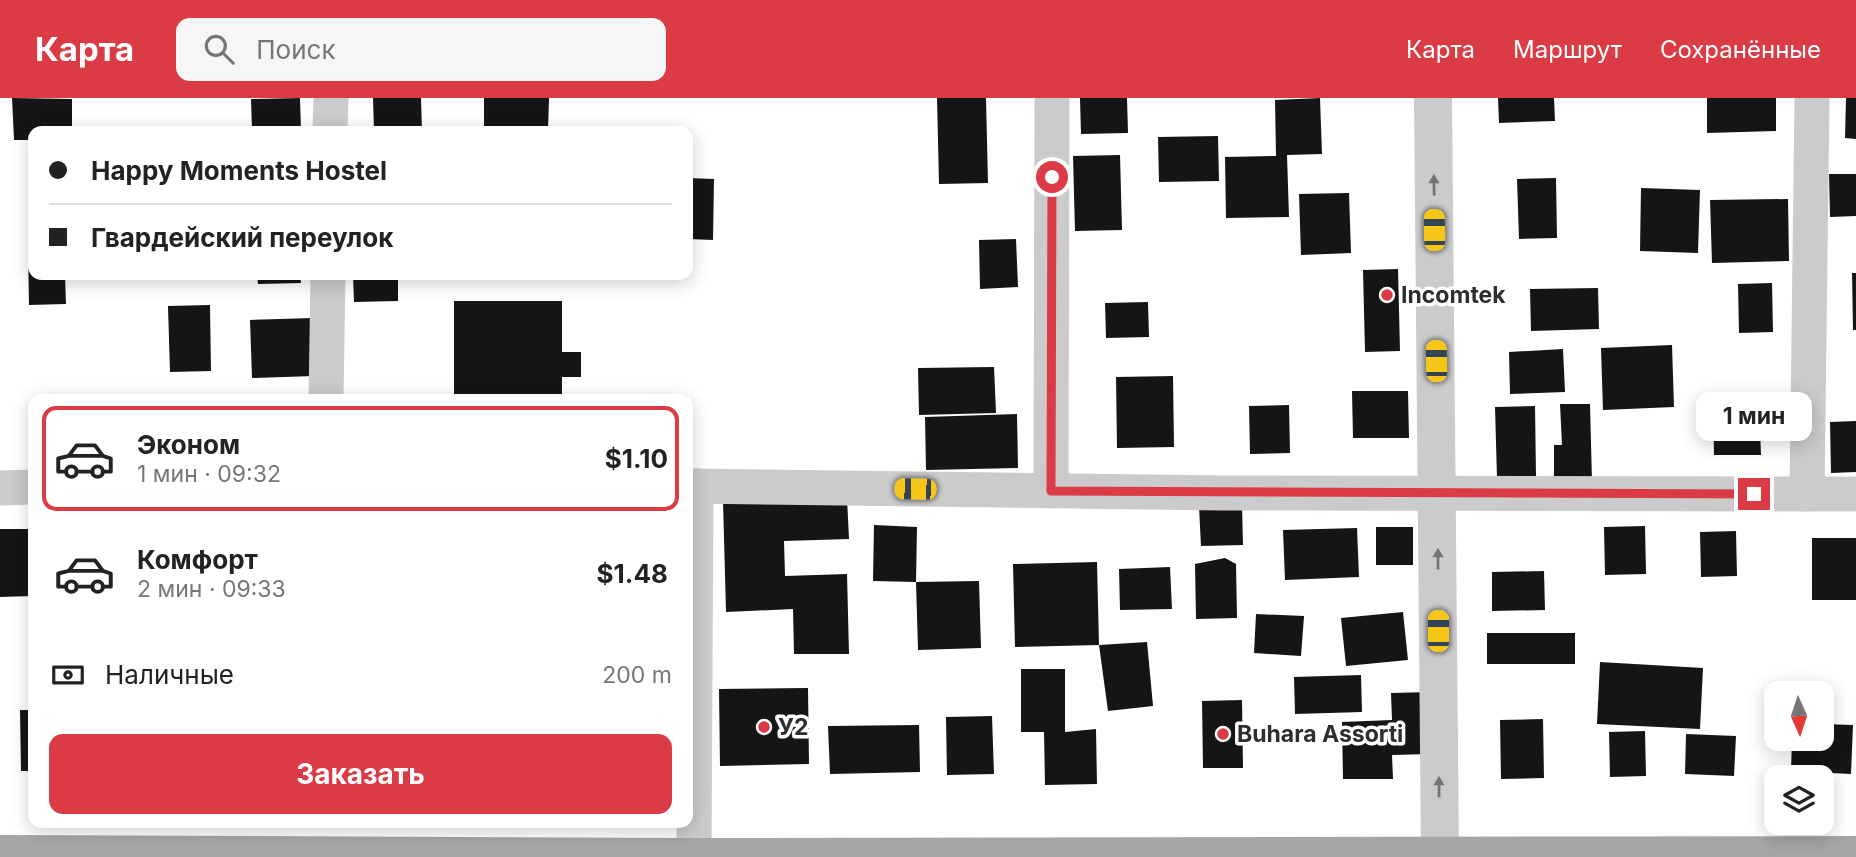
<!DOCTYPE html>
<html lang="ru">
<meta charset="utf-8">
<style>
body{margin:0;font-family:Inter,sans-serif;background:#f6f6f6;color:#222;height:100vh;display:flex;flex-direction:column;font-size:26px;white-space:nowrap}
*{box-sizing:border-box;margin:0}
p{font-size:23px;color:#767676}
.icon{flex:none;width:38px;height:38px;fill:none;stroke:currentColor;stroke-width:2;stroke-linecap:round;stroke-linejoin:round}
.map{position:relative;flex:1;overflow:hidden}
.details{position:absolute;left:28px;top:296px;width:665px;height:434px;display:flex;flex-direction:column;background:#fff;border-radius:14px;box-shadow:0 4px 18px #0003}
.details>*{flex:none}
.top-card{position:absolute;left:28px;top:28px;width:665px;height:154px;border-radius:14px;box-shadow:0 4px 18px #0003;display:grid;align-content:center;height:154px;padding:0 21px;background:#fff}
.needle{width:46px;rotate:177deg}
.buttons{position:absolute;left:1764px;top:583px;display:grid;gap:14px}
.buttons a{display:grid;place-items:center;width:70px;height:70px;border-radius:14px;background:#fff;box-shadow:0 4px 18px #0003;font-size:35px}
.end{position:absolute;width:32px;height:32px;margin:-16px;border:9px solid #da3b45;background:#fff;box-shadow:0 0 0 4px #fff}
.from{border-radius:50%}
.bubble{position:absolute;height:49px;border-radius:14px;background:#fff;box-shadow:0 4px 18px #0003;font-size:23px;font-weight:700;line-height:49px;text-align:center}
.car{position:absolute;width:21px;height:42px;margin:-21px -10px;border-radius:9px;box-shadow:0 0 5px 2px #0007;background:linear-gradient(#f5c518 24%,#345 0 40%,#f5c518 0 76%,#345 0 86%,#f5c518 0)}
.top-card b{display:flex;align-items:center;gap:24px;height:66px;font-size:26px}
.top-card b+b{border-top:2px solid #e0e0e0}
.top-card i{width:18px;height:18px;background:#222}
ul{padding:12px 0 0;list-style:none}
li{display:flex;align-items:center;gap:21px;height:105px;margin:0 14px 10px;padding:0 7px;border:4px solid transparent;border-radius:14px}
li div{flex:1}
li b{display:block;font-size:26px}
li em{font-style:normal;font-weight:700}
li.selected{border-color:#da3b45}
li>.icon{width:63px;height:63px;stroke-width:1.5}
.pay{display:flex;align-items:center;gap:18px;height:77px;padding:0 21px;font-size:26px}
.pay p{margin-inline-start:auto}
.action{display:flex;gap:14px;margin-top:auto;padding:14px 21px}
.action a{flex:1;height:80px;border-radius:14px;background:#da3b45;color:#fff;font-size:28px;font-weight:700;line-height:80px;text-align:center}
header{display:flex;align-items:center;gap:42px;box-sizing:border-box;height:98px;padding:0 35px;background:#da3b45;color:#fff}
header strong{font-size:33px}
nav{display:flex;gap:38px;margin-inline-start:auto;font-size:24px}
.search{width:490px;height:63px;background:#f6f6f6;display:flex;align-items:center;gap:18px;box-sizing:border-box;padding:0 24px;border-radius:14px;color:#767676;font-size:26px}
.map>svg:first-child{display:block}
.building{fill:#151515}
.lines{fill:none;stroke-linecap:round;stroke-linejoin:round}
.minor{stroke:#cbcbcb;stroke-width:35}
.tertiary{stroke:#cbcbcb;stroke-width:38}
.primary{stroke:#a6a6a6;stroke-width:38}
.oneway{fill:#757575}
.route{stroke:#da3b45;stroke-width:9}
.poi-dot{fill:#da3b45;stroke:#fff;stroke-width:2.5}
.labels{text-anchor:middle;stroke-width:7;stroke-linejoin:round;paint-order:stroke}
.poi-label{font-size:23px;font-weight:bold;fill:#2e2e2e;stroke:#fff;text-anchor:start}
</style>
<header>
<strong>Карта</strong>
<div class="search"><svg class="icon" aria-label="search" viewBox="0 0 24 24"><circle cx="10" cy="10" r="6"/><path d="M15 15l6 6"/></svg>Поиск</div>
<nav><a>Карта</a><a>Маршрут</a><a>Сохранённые</a></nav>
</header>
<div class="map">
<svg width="1856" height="759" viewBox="0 0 1856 759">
<rect width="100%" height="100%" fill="#fff"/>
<g class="building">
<path d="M 12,0 L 72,1 L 72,33 L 33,33 L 33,42 L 14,42 Z"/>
<path d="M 300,0 L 301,33 L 252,33 L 251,1 Z"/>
<path d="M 373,0 L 421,0 L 422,33 L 374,33 Z"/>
<path d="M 484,0 L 549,0 L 548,33 L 484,33 Z"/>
<path d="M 937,0 L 986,0 L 988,85 L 939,86 Z"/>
<path d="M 1080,0 L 1127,0 L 1128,35 L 1081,36 Z"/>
<path d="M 1320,0 L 1322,56 L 1287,57 L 1289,119 L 1226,120 L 1225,59 L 1276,58 L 1275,2 Z"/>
<path d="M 1498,0 L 1554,0 L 1555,23 L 1499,25 Z"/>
<path d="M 1707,0 L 1776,0 L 1776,33 L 1707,35 Z"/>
<path d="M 1846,0 L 1856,0 L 1856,41 L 1845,40 Z"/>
<path d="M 1218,38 L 1219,83 L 1159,84 L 1158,39 Z"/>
<path d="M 1120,57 L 1122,132 L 1075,133 L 1073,58 Z"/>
<path d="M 1829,76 L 1856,76 L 1856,118 L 1830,119 Z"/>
<path d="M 688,80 L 714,81 L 713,142 L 688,141 Z"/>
<path d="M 1556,80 L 1557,140 L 1519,141 L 1517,81 Z"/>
<path d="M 1641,90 L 1700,92 L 1698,155 L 1640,153 Z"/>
<path d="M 1349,95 L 1351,155 L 1301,157 L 1299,96 Z"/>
<path d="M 1788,101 L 1789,163 L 1712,165 L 1710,102 Z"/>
<path d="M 1016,141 L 1018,189 L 980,191 L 979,142 Z"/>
<path d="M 28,149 L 33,149 L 33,177 L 65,177 L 66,206 L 29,207 Z"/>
<path d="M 1398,171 L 1400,253 L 1365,254 L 1363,172 Z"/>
<path d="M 1852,175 L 1856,175 L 1856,232 L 1853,232 Z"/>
<path d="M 257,177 L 300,177 L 301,185 L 258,186 Z"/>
<path d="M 353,177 L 398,177 L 398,203 L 354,204 Z"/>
<path d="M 1772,185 L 1773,234 L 1739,235 L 1738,186 Z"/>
<path d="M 1598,190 L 1599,231 L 1531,233 L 1530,191 Z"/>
<path d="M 454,203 L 562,203 L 562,254 L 581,254 L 581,279 L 562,279 L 562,301 L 454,301 Z"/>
<path d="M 1148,204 L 1149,239 L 1106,240 L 1105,205 Z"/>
<path d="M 210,207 L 211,273 L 170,274 L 168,208 Z"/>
<path d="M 313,220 L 314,278 L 252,280 L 250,222 Z"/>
<path d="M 1672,247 L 1674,309 L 1603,312 L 1601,250 Z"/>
<path d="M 1563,251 L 1565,294 L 1510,296 L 1509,254 Z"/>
<path d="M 994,269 L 996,315 L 919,317 L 918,270 Z"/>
<path d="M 1173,278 L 1174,349 L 1117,350 L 1116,279 Z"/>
<path d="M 1352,293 L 1408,293 L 1409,340 L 1353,340 Z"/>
<path d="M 1560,306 L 1590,306 L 1592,384 L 1554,384 L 1554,347 L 1562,347 Z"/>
<path d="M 1289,307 L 1290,355 L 1250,356 L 1249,308 Z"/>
<path d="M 1759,307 L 1761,357 L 1714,357 L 1713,308 Z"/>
<path d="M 1535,308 L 1536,379 L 1497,380 L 1495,309 Z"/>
<path d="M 1017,316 L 1018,370 L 926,372 L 925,319 Z"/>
<path d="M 1856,323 L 1856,374 L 1831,375 L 1830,324 Z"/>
<path d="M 847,400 L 849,441 L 784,443 L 785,478 L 847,476 L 849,556 L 794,556 L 793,511 L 726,514 L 723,403 Z"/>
<path d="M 1242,407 L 1243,447 L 1201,448 L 1199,408 Z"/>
<path d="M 874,427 L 917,429 L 916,484 L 873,483 Z"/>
<path d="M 1645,428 L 1646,476 L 1605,477 L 1604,429 Z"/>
<rect x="1376" y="429" width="37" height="38"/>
<path d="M 1357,430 L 1359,479 L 1285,482 L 1283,432 Z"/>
<path d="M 0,431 L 33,431 L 33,498 L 0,499 Z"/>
<path d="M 1736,433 L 1737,478 L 1701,479 L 1700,434 Z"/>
<rect x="1812" y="440" width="44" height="62"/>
<path d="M 1225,460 L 1236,466 L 1237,520 L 1196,521 L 1195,466 Z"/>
<path d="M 1097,464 L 1099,547 L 1015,549 L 1013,466 Z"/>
<path d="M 1170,469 L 1172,511 L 1120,512 L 1119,471 Z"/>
<path d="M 1544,473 L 1545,512 L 1492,513 L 1492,474 Z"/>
<path d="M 979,483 L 981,550 L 918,552 L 916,484 Z"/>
<path d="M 1403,514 L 1408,562 L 1346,568 L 1341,520 Z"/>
<path d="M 1256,516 L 1304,518 L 1301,558 L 1254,555 Z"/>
<rect x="1487" y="535" width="88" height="31"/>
<path d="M 1147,544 L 1153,608 L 1108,613 L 1099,547 Z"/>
<path d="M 1600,564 L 1703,570 L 1700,631 L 1597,626 Z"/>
<path d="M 1021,571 L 1065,571 L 1065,634 L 1096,631 L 1097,686 L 1045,687 L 1044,634 L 1021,634 Z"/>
<path d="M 1361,577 L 1362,614 L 1295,616 L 1294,579 Z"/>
<path d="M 808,590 L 809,666 L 720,668 L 719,591 Z"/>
<path d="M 1430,594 L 1431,656 L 1392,657 L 1393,681 L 1343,681 L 1342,624 L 1392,622 L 1391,595 Z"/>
<path d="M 1242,602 L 1243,670 L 1203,670 L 1202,603 Z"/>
<path d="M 20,612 L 33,612 L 33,673 L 21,673 Z"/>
<path d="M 992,618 L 994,676 L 947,677 L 946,619 Z"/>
<path d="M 1543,621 L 1544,680 L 1501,681 L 1500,622 Z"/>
<path d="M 1822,626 L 1853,627 L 1851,676 L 1791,673 L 1792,640 L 1822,640 Z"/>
<path d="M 919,627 L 920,674 L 830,676 L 828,628 Z"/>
<path d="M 1645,633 L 1646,678 L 1610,679 L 1609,634 Z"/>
<path d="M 1686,636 L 1736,638 L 1734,678 L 1685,676 Z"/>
</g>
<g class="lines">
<g class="minor">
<path d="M 330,33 L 331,0"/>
<path d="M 326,301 L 328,177"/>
<path d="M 688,388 L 1222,395 L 1856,396"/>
<path d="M 0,390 L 33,389"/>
<path d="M 1051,393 L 1052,0"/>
<path d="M 1807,396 L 1812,0"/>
<path d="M 694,759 L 696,388"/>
</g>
<path class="tertiary" d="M 1433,0 L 1440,759"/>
<path class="primary" d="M 0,756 L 694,759 L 1856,757"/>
</g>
<defs><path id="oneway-solid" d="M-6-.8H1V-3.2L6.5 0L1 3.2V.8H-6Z" transform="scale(1.75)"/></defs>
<g class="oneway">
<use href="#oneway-solid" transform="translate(1434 87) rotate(-91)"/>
<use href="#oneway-solid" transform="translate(1438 461) rotate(-90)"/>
<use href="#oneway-solid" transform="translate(1439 689) rotate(-90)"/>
</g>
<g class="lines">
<path class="route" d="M 1052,79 L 1051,393 L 1754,396"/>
</g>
<g class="poi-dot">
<circle cx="1387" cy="197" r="7"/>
<circle cx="764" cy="629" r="7"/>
<circle cx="1223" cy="636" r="7"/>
</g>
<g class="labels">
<g class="poi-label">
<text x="1401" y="205">Incomtek</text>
<text x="778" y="637">У2</text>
<text x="1237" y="644">Buhara Assorti</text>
</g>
</g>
</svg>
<div class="buttons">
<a><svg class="needle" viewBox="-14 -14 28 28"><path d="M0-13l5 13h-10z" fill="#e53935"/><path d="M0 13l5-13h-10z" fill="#767676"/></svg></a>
<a><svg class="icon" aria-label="layers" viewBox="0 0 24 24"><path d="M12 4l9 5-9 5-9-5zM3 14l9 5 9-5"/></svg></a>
</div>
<i class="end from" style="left:1052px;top:79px"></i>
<i class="end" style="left:1754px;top:396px"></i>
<div class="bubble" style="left:1696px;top:294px;width:116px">1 мин</div>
<i class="car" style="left:1434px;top:132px;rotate:359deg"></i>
<i class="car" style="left:1436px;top:263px;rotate:359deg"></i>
<i class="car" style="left:915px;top:391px;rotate:271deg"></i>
<i class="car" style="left:1438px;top:533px;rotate:0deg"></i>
<div class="top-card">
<b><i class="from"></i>Happy Moments Hostel</b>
<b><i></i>Гвардейский переулок</b>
</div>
<section class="details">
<ul>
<li class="selected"><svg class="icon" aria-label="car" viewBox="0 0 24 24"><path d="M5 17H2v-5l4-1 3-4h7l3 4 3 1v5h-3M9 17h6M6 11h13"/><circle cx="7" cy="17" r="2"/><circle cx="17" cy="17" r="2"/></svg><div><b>Эконом</b><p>1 мин · 09:32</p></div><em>$1.10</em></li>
<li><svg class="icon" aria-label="car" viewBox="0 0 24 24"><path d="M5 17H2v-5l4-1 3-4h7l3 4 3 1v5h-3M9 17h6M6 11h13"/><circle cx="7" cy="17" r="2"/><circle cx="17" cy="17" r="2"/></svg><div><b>Комфорт</b><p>2 мин · 09:33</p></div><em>$1.48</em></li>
</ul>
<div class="pay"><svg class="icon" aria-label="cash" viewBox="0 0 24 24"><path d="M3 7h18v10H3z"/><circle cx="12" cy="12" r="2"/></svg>Наличные<p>200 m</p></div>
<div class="action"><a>Заказать</a></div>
</section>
</div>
